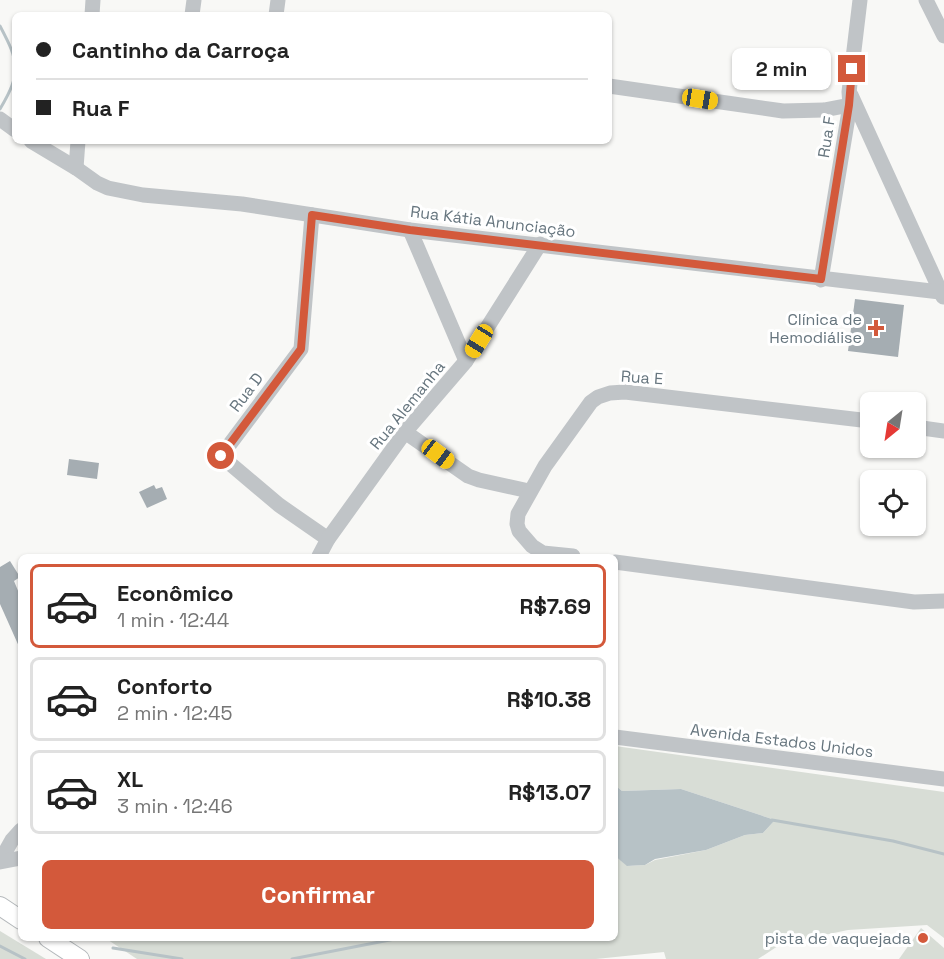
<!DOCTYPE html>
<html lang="pt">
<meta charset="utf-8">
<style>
body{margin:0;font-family:"Space Grotesk",sans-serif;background:#f2f2f2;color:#222;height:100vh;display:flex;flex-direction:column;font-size:22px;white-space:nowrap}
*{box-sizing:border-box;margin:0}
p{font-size:20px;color:#767676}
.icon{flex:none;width:33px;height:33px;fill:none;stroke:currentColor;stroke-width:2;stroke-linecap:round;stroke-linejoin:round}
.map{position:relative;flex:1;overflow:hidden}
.side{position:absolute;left:18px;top:554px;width:600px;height:387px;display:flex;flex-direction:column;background:#fff;border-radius:9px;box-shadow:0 2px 4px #0004}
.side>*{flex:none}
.top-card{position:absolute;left:12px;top:12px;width:600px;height:132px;border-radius:9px;box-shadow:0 2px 4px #0004;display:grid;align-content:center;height:132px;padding:0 24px;background:#fff}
.needle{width:39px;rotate:210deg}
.fabs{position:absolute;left:860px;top:392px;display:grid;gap:12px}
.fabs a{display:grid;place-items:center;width:66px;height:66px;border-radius:9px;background:#fff;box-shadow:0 2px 4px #0004;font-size:30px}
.end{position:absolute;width:27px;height:27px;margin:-14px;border:8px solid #d3593b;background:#fff;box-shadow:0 0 0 3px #fff}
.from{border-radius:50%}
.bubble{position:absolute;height:42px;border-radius:9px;background:#fff;box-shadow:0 2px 4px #0004;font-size:20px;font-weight:800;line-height:42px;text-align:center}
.car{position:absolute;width:18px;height:36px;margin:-18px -9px;border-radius:8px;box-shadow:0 0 4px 2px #0007;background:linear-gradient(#f5c518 24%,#345 0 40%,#f5c518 0 76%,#345 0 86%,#f5c518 0)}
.top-card b{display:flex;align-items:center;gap:21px;height:57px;font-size:22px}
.top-card b+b{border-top:2px solid #e0e0e0}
.top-card i{width:15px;height:15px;background:#222}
ul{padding:10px 0 0;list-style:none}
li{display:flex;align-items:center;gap:18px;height:84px;margin:0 12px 9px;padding:0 12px;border:3px solid #e0e0e0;border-radius:9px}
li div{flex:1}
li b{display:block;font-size:22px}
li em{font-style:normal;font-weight:800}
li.selected{border-color:#d3593b}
li>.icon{width:54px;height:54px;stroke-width:1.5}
.cta{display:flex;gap:12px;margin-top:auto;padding:12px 24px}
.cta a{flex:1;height:69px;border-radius:9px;background:#d3593b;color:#fff;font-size:24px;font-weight:800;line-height:69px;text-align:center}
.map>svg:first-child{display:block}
.green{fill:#d8ddd6}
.water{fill:#b7c2c6}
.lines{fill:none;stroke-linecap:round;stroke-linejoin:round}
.stream{stroke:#b7c2c6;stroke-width:3}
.building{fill:#a5adb2}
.major-casing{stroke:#b4b8bb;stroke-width:20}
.minor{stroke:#c0c4c7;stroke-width:15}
.major{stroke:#fff;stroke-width:18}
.route{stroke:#d3593b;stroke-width:8}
.poi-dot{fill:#d3593b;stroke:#fff;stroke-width:2}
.labels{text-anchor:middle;stroke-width:6;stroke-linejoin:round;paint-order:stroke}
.street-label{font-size:16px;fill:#66757e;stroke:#fff}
.poi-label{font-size:16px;fill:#66757e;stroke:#fff;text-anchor:end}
</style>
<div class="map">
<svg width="944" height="959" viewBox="0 0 944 959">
<rect width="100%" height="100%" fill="#f8f8f6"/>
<g class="green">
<path d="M 615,746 L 944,792 L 944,938 L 927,925 L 848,930 L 781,944 L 758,959 L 666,959 L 664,952 L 596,959 L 137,959 L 105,938 L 615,938 L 615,856 L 628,866 L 645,865 L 655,860 L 706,850 L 745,835 L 763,833 L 775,820 L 681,789 L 622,791 L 615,785 Z"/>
<path d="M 921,928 L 944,948 L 944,959 L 899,959 Z"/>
<path d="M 0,931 L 46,959 L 0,959 Z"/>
</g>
<path class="water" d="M 615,785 L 622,791 L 681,789 L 775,820 L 763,833 L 745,835 L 706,850 L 655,859 L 645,865 L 627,866 L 615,856 Z"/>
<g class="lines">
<g class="stream">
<path d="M 0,26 C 19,62 22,72 0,109"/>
<path d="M 772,820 L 893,841 L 944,854"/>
<path d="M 0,946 L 25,959"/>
<path d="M 113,948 L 182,959"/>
<path d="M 292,959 L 400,938"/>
</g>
</g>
<g class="building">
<path d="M 855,299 L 904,305 L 898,357 L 848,351 Z"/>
<path d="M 69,459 L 99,463 L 97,479 L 67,475 Z"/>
<path d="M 154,485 L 156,489 L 162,487 L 167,499 L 147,508 L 139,492 Z"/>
<path d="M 10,561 L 20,577 L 14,581 L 21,598 L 21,651 L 0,604 L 0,567 Z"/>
</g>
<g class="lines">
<g class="major-casing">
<g id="major">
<path d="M 0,906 L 21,920"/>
<path d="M 48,938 L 80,959"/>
</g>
</g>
<g class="minor">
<path d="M 926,0 L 944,36"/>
<path d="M 92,15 L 93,0"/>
<path d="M 192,15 L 194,0"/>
<path d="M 276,15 L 278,0"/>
<path d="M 609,86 L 783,111 L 824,110 L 850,105"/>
<path d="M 851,95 L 943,297"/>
<path d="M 0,119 L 15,130"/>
<path d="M 31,141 L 76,168 L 97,183 L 108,188 L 143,195 L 242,204 L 410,230 L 940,292"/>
<path d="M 76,168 L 78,141"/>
<path d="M 312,215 L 301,349 L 221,456 L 279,505 L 328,539"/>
<path d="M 410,230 L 466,361"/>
<path d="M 821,280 L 850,105 L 849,92 L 860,0"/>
<path d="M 915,427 L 944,431"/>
<path d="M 405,432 L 468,476 L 479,480 L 529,491"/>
<path d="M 319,556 L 328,539 L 405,432 L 466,361 L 540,244"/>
<path d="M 573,556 L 543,553 L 532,546 L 519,531 L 517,524 L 518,514 L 545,466 L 591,402 L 598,397 L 610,393 L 625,392 L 870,421"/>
<path d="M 615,562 L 914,602 L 944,601"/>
<path d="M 615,737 L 944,779"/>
<path d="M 0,861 L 12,840 L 21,830"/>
<path d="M 0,862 L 21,858"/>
</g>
<use href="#major" class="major"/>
</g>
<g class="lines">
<path class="route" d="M 221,456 L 301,349 L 312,215 L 410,230 L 821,279 L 849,105 L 852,69"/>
</g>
<g class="poi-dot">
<path d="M873 319h6v6h6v6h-6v6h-6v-6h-6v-6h6z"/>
<circle cx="923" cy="938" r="6"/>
</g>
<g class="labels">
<g class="street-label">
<text transform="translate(826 137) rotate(-81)" y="6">Rua F</text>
<text transform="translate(493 221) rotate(7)" y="6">Rua Kátia Anunciação</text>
<text transform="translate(642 377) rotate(4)" y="6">Rua E</text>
<text transform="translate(246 392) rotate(-53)" y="6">Rua D</text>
<text transform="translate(407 405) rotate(-51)" y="6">Rua Alemanha</text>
<text transform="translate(782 740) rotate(7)" y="6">Avenida Estados Unidos</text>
</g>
<g class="poi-label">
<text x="862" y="325">Clínica de<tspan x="862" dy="18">Hemodiálise</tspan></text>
<text x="911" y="944">pista de vaquejada</text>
</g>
</g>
</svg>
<div class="fabs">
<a><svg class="needle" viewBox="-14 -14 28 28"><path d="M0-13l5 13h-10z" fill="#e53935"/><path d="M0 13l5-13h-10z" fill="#767676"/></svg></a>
<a><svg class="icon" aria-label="locate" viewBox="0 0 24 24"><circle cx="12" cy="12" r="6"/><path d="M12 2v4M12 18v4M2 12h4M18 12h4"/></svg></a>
</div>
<i class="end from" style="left:221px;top:456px"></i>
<i class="end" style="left:852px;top:69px"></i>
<div class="bubble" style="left:732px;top:48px;width:99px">2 min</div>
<i class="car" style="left:700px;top:99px;rotate:99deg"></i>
<i class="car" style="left:479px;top:341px;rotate:212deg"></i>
<i class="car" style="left:438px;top:454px;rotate:127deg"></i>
<div class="top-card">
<b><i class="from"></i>Cantinho da Carroça</b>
<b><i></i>Rua F</b>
</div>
<section class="side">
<ul>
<li class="selected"><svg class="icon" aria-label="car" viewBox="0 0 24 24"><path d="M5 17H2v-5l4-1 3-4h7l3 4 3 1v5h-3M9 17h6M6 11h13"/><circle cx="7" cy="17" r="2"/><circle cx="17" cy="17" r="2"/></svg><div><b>Econômico</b><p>1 min · 12:44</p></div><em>R$7.69</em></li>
<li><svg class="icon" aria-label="car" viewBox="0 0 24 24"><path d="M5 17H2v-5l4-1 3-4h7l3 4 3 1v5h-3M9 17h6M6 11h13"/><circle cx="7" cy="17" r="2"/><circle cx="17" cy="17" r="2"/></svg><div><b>Conforto</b><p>2 min · 12:45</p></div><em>R$10.38</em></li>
<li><svg class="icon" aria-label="car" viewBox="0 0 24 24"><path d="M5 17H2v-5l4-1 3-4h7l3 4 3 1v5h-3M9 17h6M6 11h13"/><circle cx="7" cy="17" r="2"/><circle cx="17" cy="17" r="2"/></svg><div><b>XL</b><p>3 min · 12:46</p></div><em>R$13.07</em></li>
</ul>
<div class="cta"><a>Confirmar</a></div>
</section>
</div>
